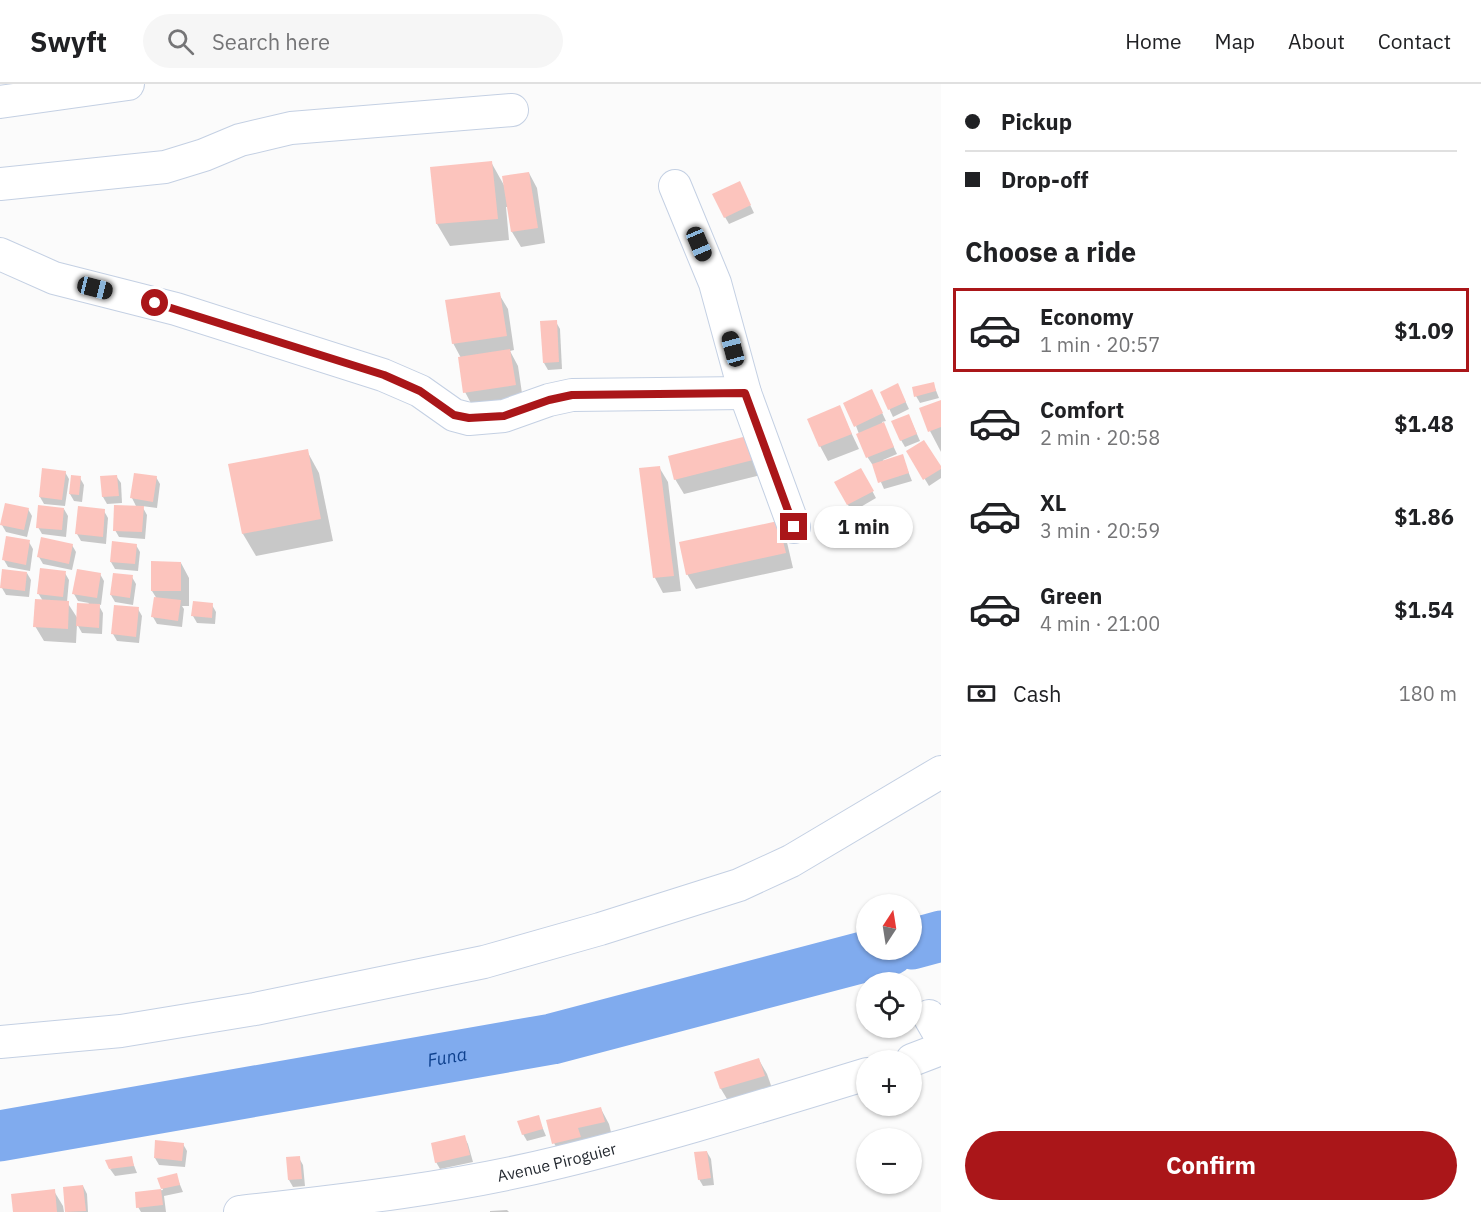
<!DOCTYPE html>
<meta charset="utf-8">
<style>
body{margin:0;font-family:"IBM Plex Sans",sans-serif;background:#f6f6f6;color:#202124;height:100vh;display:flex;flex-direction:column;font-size:22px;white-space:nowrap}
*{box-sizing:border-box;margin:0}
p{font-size:20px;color:#757577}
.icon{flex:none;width:33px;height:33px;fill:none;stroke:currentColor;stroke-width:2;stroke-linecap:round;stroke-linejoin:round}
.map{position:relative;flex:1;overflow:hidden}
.details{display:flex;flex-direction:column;background:#fff;width:540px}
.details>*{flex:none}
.top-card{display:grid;align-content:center;height:132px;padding:0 24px;background:#fff}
.needle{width:39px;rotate:12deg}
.buttons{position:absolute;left:856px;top:810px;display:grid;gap:12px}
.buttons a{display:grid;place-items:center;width:66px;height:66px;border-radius:50%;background:#fff;box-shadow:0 2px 4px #0004;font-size:30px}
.end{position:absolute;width:27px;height:27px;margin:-14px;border:8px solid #aa1619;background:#fff;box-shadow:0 0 0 3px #fff}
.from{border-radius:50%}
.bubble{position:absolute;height:42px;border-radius:21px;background:#fff;box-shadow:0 2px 4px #0004;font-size:20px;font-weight:700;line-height:42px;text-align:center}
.car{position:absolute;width:18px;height:36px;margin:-18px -9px;border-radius:8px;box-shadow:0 0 4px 2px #0007;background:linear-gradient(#222 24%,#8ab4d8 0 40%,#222 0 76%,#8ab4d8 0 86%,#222 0)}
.top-card b{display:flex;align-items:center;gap:21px;height:57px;font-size:22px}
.top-card b+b{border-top:2px solid #e0e0e0}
.top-card i{width:15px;height:15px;background:#202124}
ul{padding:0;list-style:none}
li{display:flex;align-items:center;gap:18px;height:84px;margin:0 12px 9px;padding:0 12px;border:3px solid transparent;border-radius:0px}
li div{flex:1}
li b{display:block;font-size:22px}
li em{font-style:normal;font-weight:700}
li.active{border-color:#aa1619}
li>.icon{width:54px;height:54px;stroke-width:1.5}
h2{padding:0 24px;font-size:27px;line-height:72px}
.pay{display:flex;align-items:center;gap:15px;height:66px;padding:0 24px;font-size:22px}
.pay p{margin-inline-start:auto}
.action{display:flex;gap:12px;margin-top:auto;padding:12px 24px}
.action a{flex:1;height:69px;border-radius:36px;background:#aa1619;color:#fff;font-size:24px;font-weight:700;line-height:69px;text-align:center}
header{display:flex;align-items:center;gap:36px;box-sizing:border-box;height:84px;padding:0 30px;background:#fff;border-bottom:2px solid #e0e0e0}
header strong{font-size:28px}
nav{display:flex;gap:33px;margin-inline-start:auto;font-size:21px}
.search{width:420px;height:54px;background:#f6f6f6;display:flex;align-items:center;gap:15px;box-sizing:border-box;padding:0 21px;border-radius:33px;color:#757577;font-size:22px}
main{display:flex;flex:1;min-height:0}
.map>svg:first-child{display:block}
.shadow{fill:#0003}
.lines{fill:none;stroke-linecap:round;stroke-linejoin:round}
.river{stroke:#80abee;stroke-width:51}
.building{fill:#fcc4bd}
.minor-casing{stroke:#c4d0e3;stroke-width:34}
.minor{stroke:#fff;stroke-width:32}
.route{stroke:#aa1619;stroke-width:8}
.labels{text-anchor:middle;stroke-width:6;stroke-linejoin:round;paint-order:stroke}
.street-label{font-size:16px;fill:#252a31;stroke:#fff}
.water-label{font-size:18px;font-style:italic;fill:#0e418e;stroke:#fff}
</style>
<header>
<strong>Swyft</strong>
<div class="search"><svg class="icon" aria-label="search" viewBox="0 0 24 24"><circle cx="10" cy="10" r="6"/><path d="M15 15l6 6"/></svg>Search here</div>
<nav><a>Home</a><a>Map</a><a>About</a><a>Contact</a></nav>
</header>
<main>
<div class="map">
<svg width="941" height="1128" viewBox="0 0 941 1128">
<rect width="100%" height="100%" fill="#fbfbfb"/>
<g class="shadow">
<path d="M 491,78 L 505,103 L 529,89 L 537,104 L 545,159 L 521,163 L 512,148 L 508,123 L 506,123 L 509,156 L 450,162 L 437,140 L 431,84 Z"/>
<path d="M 743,106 L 754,129 L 729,140 L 725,133 Z"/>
<path d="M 499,210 L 508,225 L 514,266 L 510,267 L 518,282 L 523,316 L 473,323 L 465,308 L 461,274 L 453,259 Z"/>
<path d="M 556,238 L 560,245 L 562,285 L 548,286 L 544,279 Z"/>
<path d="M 933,299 L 939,314 L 920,319 L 916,312 Z"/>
<path d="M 901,308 L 909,325 L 893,333 L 882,309 Z"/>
<path d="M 875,314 L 886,337 L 882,338 L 897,370 L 883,376 L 884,378 L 902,372 L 912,397 L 884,405 L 873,380 L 872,380 L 868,374 L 856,342 Z"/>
<path d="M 941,317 L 941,368 L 930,347 Z"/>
<path d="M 839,323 L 859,365 L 828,377 L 820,362 Z"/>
<path d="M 909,332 L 920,357 L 905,363 L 901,356 Z"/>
<path d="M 751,353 L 765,390 L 684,410 L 675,395 Z"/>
<path d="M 307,367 L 319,389 L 333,457 L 256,472 L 243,450 L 230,381 Z"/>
<path d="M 908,367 L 941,385 L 941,394 L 929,402 Z"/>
<path d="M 659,383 L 668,398 L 681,507 L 663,509 L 655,494 L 641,385 Z"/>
<path d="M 861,386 L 876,414 L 852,428 L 836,399 Z"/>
<path d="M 65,388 L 69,395 L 65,422 L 44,420 L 40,413 Z"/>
<path d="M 116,392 L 121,399 L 122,419 L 107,420 L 103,413 L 102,393 Z"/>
<path d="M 156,393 L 160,400 L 157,424 L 142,422 L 147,431 L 145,455 L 119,453 L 115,446 L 137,424 L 132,414 Z"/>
<path d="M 80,394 L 84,401 L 82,418 L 74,417 L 70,410 Z"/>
<path d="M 28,425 L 32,432 L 27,453 L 6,448 L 2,441 Z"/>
<path d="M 64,425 L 68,432 L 66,453 L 42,450 L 38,443 Z"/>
<path d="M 104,427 L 108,434 L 106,460 L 81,457 L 77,450 Z"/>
<path d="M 778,439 L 786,454 L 793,484 L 696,505 L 687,490 Z"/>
<path d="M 29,458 L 33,465 L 30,487 L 8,483 L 4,476 Z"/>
<path d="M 72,461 L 76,468 L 72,486 L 43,480 L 39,473 Z"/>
<path d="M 136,461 L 140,468 L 138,487 L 115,485 L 111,478 Z"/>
<path d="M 181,479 L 189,494 L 189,522 L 182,522 L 184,525 L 182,543 L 157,540 L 153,533 L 157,515 L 152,507 Z"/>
<path d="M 27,489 L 31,496 L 29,513 L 6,511 L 2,504 Z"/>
<path d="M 65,489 L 69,496 L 67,518 L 78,535 L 89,519 L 78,517 L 74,510 L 100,490 L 104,497 L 101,521 L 98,520 L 103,529 L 102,550 L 82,549 L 77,540 L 76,559 L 44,557 L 35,542 L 43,517 L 38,509 Z"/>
<path d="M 132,493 L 136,500 L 133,521 L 115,518 L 111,511 Z"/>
<path d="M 212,521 L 216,528 L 215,540 L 197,539 L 193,532 Z"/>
<path d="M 138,525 L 142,532 L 139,559 L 117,557 L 113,550 Z"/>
<path d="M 759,976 L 767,990 L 773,1007 L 730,1020 L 721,1005 L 716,989 Z"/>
<path d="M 601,1025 L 609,1040 L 612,1052 L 562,1074 L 554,1059 Z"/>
<path d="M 538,1033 L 546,1052 L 527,1057 L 523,1050 Z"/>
<path d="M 464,1053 L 468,1060 L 473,1078 L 440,1085 L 436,1078 Z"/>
<path d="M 183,1060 L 187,1067 L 185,1083 L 159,1081 L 155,1074 Z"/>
<path d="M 707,1068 L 711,1075 L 714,1101 L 703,1102 L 699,1095 Z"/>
<path d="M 131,1074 L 137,1089 L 115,1092 L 110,1085 Z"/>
<path d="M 299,1074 L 303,1081 L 305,1102 L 293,1103 L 289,1096 Z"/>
<path d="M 176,1091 L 183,1108 L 164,1112 L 166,1128 L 141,1128 L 138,1123 L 137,1109 L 163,1106 L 159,1095 Z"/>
<path d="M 83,1102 L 87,1110 L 88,1128 L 67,1128 L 65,1104 Z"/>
<path d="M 54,1107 L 63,1122 L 64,1128 L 15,1128 Z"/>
<path d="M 507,1126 L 509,1128 L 490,1128 L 490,1127 Z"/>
</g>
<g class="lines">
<g class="river">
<path d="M 912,860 L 941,852"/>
<path id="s1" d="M 0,1052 L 552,955 L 890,866"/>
</g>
</g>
<g class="building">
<path d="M 492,77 L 498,135 L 436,140 L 430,83 Z"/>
<path d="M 529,88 L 538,144 L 511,148 L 502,92 Z"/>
<path d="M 740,97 L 751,121 L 724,134 L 712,110 Z"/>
<path d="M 500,208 L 507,252 L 452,260 L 445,216 Z"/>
<path d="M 557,236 L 559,278 L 543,279 L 540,237 Z"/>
<path d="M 510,265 L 516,301 L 463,309 L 458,273 Z"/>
<path d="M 934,298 L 936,307 L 914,313 L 912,303 Z"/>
<path d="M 898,299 L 906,318 L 888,326 L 880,308 Z"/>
<path d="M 872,305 L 883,329 L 854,343 L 843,319 Z"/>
<path d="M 941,316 L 941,343 L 928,348 L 919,324 Z"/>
<path d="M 840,321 L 852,350 L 819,363 L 807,335 Z"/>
<path d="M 909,330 L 917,350 L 900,357 L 891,337 Z"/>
<path d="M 884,338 L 894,363 L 866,374 L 856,350 Z"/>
<path d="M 751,351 L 757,375 L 674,396 L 668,372 Z"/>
<path d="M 924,356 L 941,382 L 941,385 L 923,396 L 906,367 Z"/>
<path d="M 308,365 L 321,435 L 242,450 L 228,380 Z"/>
<path d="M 903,370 L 909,389 L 878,399 L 872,380 Z"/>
<path d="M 660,382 L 674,492 L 653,494 L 639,384 Z"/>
<path d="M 42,384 L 66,387 L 62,416 L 39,413 Z"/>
<path d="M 861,384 L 874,407 L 847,421 L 834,398 Z"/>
<path d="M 134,389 L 157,392 L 153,418 L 130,414 Z"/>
<path d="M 71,391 L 81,392 L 79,411 L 69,410 Z"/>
<path d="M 117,391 L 119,412 L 102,413 L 100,392 Z"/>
<path d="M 5,419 L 29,424 L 24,446 L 0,441 Z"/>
<path d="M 38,421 L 64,424 L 62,446 L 36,444 Z"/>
<path d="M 114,421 L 144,422 L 142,448 L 113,447 Z"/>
<path d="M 78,422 L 105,425 L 103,453 L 75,450 Z"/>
<path d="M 778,437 L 786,469 L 686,491 L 679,458 Z"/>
<path d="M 6,452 L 30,456 L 26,481 L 2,476 Z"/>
<path d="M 41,453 L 73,460 L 69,480 L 37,473 Z"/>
<path d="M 112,457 L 137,460 L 135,480 L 110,478 Z"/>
<path d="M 151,477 L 181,478 L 181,507 L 151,507 Z"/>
<path d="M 40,484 L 66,487 L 63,513 L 37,510 Z"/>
<path d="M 2,485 L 27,488 L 25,507 L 0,504 Z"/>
<path d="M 77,485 L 101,489 L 97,514 L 72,510 Z"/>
<path d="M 113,489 L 133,491 L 130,514 L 110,511 Z"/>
<path d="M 154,513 L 181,516 L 178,537 L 151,533 Z"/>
<path d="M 35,515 L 69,517 L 68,545 L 33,543 Z"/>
<path d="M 193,517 L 213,519 L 212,534 L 191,532 Z"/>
<path d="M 77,519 L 100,520 L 99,544 L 76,542 Z"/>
<path d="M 114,521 L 139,523 L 136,553 L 111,550 Z"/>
<path d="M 759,974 L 765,992 L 720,1005 L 714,988 Z"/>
<path d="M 601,1023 L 605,1038 L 578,1044 L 581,1053 L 552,1060 L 546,1036 Z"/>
<path d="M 539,1031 L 543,1045 L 522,1051 L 517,1037 Z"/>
<path d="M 465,1051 L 470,1071 L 435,1079 L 431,1059 Z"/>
<path d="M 155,1056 L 184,1059 L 182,1077 L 154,1074 Z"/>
<path d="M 707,1067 L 711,1094 L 698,1096 L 694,1068 Z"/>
<path d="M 132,1072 L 134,1082 L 109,1085 L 105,1076 Z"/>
<path d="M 300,1072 L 302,1095 L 288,1096 L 286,1073 Z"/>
<path d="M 177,1089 L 180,1101 L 161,1105 L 157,1094 Z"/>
<path d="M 83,1101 L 86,1127 L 65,1128 L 63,1103 Z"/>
<path d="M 55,1105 L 57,1128 L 13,1128 L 11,1110 Z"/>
<path d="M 161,1105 L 163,1121 L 136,1124 L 135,1108 Z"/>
</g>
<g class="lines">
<g class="minor-casing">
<g id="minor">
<path d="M 0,18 L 128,0"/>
<path d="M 0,100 L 165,83 L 204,71 L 240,56 L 291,44 L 512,26"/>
<path d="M 675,102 L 715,199 L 745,309 L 794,443"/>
<path d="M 0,170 L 54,194 L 176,225 L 383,291 L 420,307 L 454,331 L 469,335 L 504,332 L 549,316 L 572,311 L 745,309"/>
<path d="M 929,932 L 941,953"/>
<path d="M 0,958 L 121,947 L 255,925 L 484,878 L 600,845 L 739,801 L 791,777 L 941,688"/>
<path d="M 912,976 L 941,965"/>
<path id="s2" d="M 240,1128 C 347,1116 455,1104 560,1078 C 663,1053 765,1021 867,990"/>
</g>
</g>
<use href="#minor" class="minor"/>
</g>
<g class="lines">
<path class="route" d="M 155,219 L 384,291 L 420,307 L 454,331 L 469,334 L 504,332 L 549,316 L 572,311 L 745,309 L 794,443"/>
</g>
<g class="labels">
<g class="street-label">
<text dy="6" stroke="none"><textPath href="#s2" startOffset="321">Avenue Piroguier</textPath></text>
</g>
<g class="water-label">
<text dy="6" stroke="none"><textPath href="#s1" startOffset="454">Funa</textPath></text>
</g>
</g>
</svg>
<div class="buttons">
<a><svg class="needle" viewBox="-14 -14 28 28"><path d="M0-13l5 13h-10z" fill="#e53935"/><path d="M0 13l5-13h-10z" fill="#757577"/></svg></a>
<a><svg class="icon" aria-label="locate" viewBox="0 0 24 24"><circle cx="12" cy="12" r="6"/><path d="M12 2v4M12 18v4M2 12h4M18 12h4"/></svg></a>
<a>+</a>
<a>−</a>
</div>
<i class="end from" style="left:155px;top:219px"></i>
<i class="end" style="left:794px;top:443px"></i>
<div class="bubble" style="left:814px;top:422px;width:99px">1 min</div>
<i class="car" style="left:699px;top:160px;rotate:157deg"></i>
<i class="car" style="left:95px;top:204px;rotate:104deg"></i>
<i class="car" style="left:733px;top:265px;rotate:345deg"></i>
</div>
<section class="details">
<div class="top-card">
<b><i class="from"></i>Pickup</b>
<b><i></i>Drop-off</b>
</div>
<h2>Choose a ride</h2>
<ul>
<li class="active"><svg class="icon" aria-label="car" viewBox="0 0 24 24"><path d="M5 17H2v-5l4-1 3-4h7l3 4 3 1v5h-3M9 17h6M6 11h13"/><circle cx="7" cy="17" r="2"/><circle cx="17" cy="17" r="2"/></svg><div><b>Economy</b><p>1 min · 20:57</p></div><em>$1.09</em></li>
<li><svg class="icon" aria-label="car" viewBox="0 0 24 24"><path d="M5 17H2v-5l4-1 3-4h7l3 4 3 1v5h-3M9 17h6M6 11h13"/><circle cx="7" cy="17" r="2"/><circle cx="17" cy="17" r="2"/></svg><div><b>Comfort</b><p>2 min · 20:58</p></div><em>$1.48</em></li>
<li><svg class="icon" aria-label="car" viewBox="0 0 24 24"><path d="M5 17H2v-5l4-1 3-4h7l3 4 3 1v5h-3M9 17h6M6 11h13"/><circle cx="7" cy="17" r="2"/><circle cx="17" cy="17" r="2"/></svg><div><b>XL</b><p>3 min · 20:59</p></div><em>$1.86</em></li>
<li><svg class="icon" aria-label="car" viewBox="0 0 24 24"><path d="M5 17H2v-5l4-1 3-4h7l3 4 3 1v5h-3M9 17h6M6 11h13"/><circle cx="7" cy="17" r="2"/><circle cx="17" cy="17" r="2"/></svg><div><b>Green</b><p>4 min · 21:00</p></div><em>$1.54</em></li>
</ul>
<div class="pay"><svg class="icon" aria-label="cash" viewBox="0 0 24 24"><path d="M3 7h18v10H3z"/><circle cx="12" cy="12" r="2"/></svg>Cash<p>180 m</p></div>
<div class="action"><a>Confirm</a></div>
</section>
</main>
